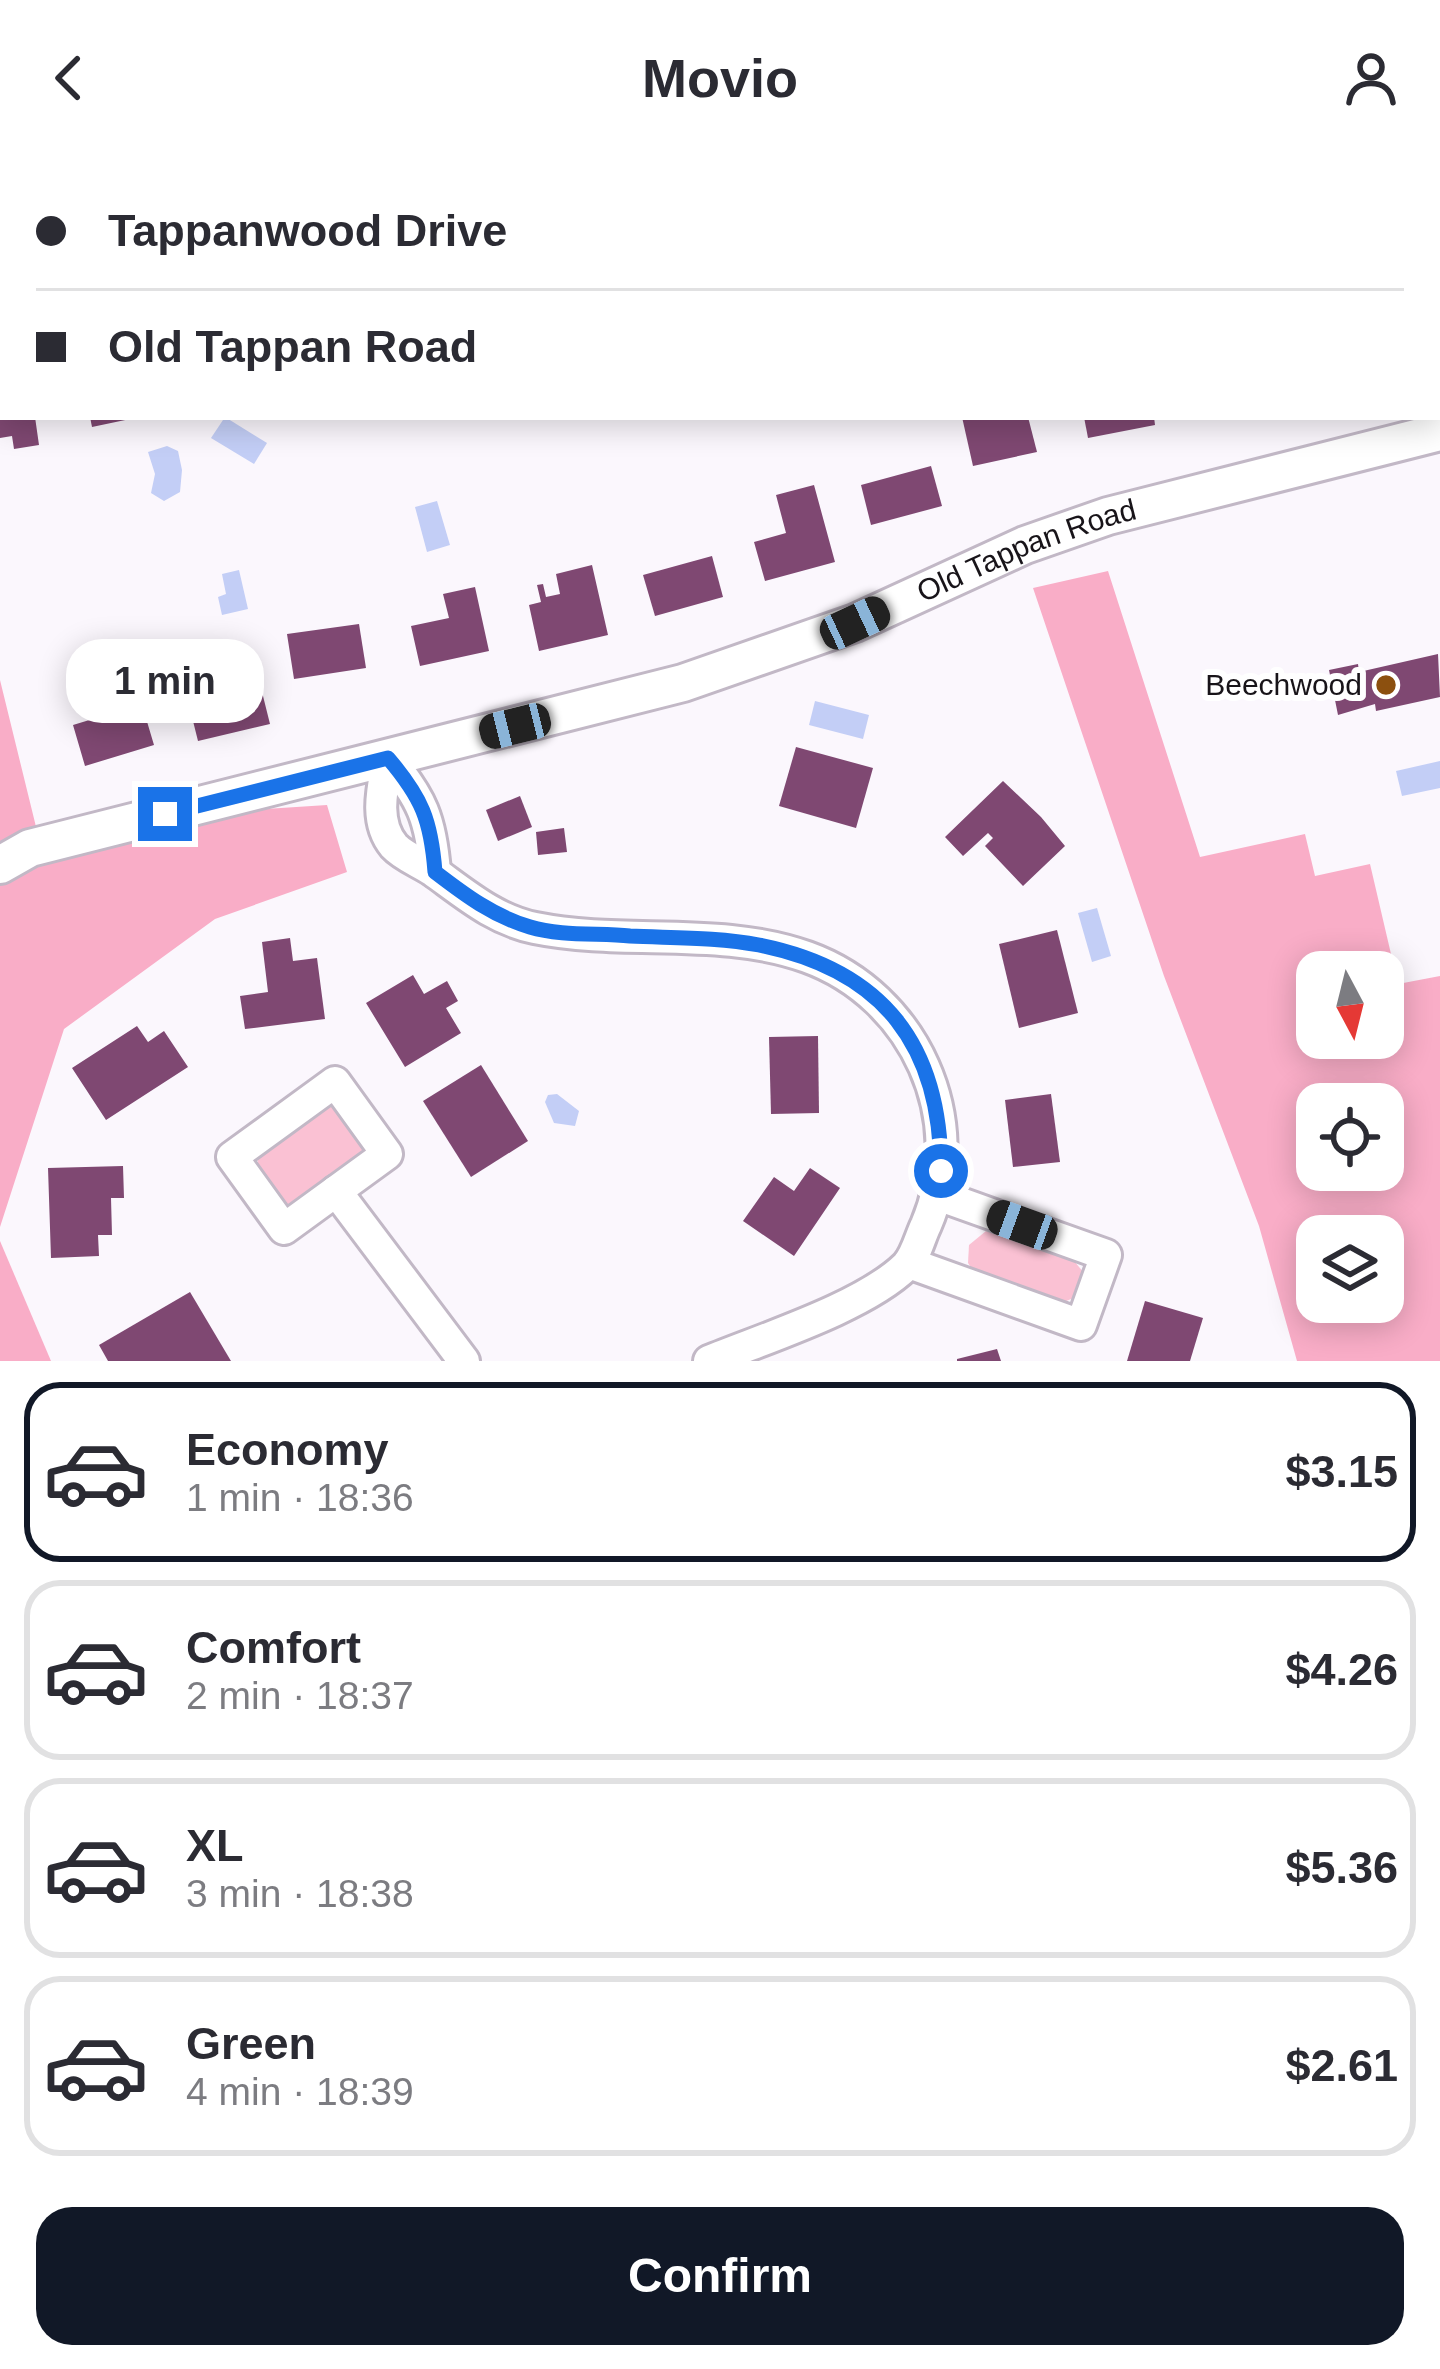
<!DOCTYPE html>
<meta charset="utf-8">
<style>
body{margin:0;font-family:Helvetica,sans-serif;background:#f7f7f7;color:#2b2b33;height:100vh;display:flex;flex-direction:column;font-size:45px;white-space:nowrap}
*{box-sizing:border-box;margin:0}
p{font-size:39px;color:#7c7c81}
.icon{flex:none;width:66px;height:66px;fill:none;stroke:currentColor;stroke-width:2;stroke-linecap:round;stroke-linejoin:round}
.map{position:relative;height:1205px;overflow:hidden}
.drawer{display:flex;flex-direction:column;background:#fff;flex:1}
.drawer>*{flex:none}
.banner{position:absolute;left:0px;top:0px;width:1440px;height:264px;box-shadow:0 6px 30px #0003;display:grid;align-content:center;height:264px;padding:0 36px;background:#fff}
.needle{width:78px;rotate:173deg}
.fabs{position:absolute;left:1296px;top:795px;display:grid;gap:24px}
.fabs a{display:grid;place-items:center;width:108px;height:108px;border-radius:24px;background:#fff;box-shadow:0 6px 30px #0003;font-size:60px}
.end{position:absolute;width:54px;height:54px;margin:-27px;border:15px solid #1a73e8;background:#fff;box-shadow:0 0 0 6px #fff}
.from{border-radius:50%}
.bubble{position:absolute;height:84px;border-radius:36px;background:#fff;box-shadow:0 6px 30px #0003;font-size:39px;font-weight:600;line-height:84px;text-align:center}
.car{position:absolute;width:36px;height:72px;margin:-36px -18px;border-radius:15px;box-shadow:0 0 9px 3px #0007;background:linear-gradient(#222 24%,#8ab4d8 0 40%,#222 0 76%,#8ab4d8 0 86%,#222 0)}
.banner b{display:flex;align-items:center;gap:42px;height:114px;font-size:45px}
.banner b+b{border-top:3px solid #e1e1e2}
.banner i{width:30px;height:30px;background:#2b2b33}
ul{padding:21px 0 0;list-style:none}
li{display:flex;align-items:center;gap:36px;height:180px;margin:0 24px 18px;padding:0 12px;border:6px solid #e1e1e2;border-radius:36px}
li div{flex:1}
li b{display:block;font-size:45px}
li em{font-style:normal;font-weight:600}
li.on{border-color:#111827}
li>.icon{width:108px;height:108px;stroke-width:1.5}
.action{display:flex;gap:24px;margin-top:auto;padding:24px 36px}
.action a{flex:1;height:138px;border-radius:36px;background:#111827;color:#fff;font-size:48px;font-weight:600;line-height:138px;text-align:center}
header{display:flex;justify-content:space-between;align-items:center;height:156px;padding:0 36px;background:#fff;font-size:54px;font-weight:600}
.map>svg:first-child{display:block}
.green{fill:#fac1d3}
.forest{fill:#f9adc7;fill-rule:evenodd}
.water{fill:#c3cef6}
.building{fill:#7f4872}
.lines{fill:none;stroke-linecap:round;stroke-linejoin:round}
.minor-casing{stroke:#c2b8c6;stroke-width:36}
.tertiary-casing{stroke:#c2b8c6;stroke-width:42}
.minor{stroke:#fff;stroke-width:30}
.tertiary{stroke:#fff;stroke-width:36}
.route{stroke:#1a73e8;stroke-width:15}
.poi-dot{fill:#8c500f;stroke:#fff;stroke-width:4.5}
.labels{text-anchor:middle;stroke-width:12;stroke-linejoin:round;paint-order:stroke}
.street-label{font-size:30px;fill:#181419;stroke:#fff}
.poi-label{font-size:30px;fill:#181419;stroke:#fff;text-anchor:end}
</style>
<header><svg class="icon" aria-label="back" viewBox="0 0 24 24"><path d="M15 5l-7 7 7 7"/></svg>Movio<svg class="icon" aria-label="person" viewBox="0 0 24 24"><circle cx="12" cy="8" r="4"/><path d="M4 21q1-7 8-7t8 7"/></svg></header>
<div class="map">
<svg width="1440" height="1205" viewBox="0 0 1440 1205">
<rect width="100%" height="100%" fill="#fbf7fd"/>
<g class="green">
<path d="M 332,946 L 368,995 L 292,1050 L 286,1049 L 257,1010 L 258,1003 Z"/>
<path d="M 986,1075 L 1075,1106 L 1084,1117 L 1079,1140 L 1061,1147 L 974,1116 L 968,1107 L 969,1089 Z"/>
</g>
<g class="forest">
<path d="M 1108,415 L 1200,701 L 1305,678 L 1315,720 L 1370,708 L 1398,828 L 1440,820 L 1440,1205 L 1297,1205 L 1259,1070 L 1164,820 L 1033,432 ZM 1383,816 L 1383,882 L 1317,882 L 1317,816 ZM 1317,948 L 1383,948 L 1383,1014 L 1317,1014 ZM 1317,1080 L 1383,1080 L 1383,1146 L 1317,1146 Z"/>
<path d="M 0,524 L 39,683 L 233,655 L 327,649 L 347,716 L 215,763 L 64,873 L 0,1071 Z"/>
<path d="M 0,1085 L 51,1205 L 0,1205 Z"/>
</g>
<g class="water">
<path d="M 225,261 L 267,287 L 254,308 L 211,282 Z"/>
<path d="M 167,290 L 178,295 L 182,314 L 180,336 L 164,345 L 151,337 L 155,318 L 148,296 Z"/>
<path d="M 437,345 L 450,389 L 427,396 L 415,351 Z"/>
<path d="M 239,414 L 248,453 L 222,459 L 218,441 L 226,438 L 222,418 Z"/>
<path d="M 815,545 L 869,559 L 863,583 L 809,569 Z"/>
<path d="M 1440,605 L 1440,632 L 1402,640 L 1396,615 Z"/>
<path d="M 1097,752 L 1111,800 L 1092,806 L 1078,757 Z"/>
<path d="M 557,938 L 579,955 L 575,970 L 554,967 L 545,946 L 548,939 Z"/>
</g>
<g class="building">
<path d="M 0,261 L 35,261 L 39,289 L 14,293 L 12,280 L 0,282 Z"/>
<path d="M 90,261 L 129,261 L 130,263 L 92,271 Z"/>
<path d="M 962,261 L 1028,261 L 1037,296 L 973,310 Z"/>
<path d="M 1084,261 L 1154,261 L 1155,269 L 1088,282 Z"/>
<path d="M 931,310 L 942,350 L 871,369 L 861,329 Z"/>
<path d="M 814,329 L 835,406 L 765,425 L 754,386 L 786,377 L 776,339 Z"/>
<path d="M 712,400 L 723,441 L 655,460 L 643,419 Z"/>
<path d="M 592,409 L 608,479 L 539,495 L 529,449 L 541,446 L 537,429 L 543,428 L 546,441 L 560,438 L 556,418 Z"/>
<path d="M 475,431 L 489,495 L 420,510 L 411,470 L 449,462 L 443,438 Z"/>
<path d="M 359,468 L 366,512 L 294,523 L 287,478 Z"/>
<path d="M 1438,498 L 1440,541 L 1376,555 L 1375,548 L 1338,559 L 1329,514 L 1358,508 L 1359,516 Z"/>
<path d="M 134,522 L 154,589 L 85,610 L 73,569 L 96,562 L 88,535 Z"/>
<path d="M 260,528 L 270,568 L 198,585 L 188,545 Z"/>
<path d="M 796,591 L 873,612 L 856,672 L 779,650 Z"/>
<path d="M 1003,625 L 1041,661 L 1065,690 L 1023,730 L 985,690 L 993,682 L 988,677 L 963,700 L 945,681 Z"/>
<path d="M 520,640 L 532,671 L 498,685 L 486,654 Z"/>
<path d="M 564,672 L 567,696 L 538,699 L 536,676 Z"/>
<path d="M 1057,774 L 1078,857 L 1019,872 L 999,788 Z"/>
<path d="M 290,782 L 293,805 L 317,802 L 325,863 L 245,873 L 240,840 L 268,836 L 262,786 Z"/>
<path d="M 413,819 L 424,838 L 447,825 L 458,845 L 446,852 L 461,877 L 405,911 L 366,847 Z"/>
<path d="M 137,870 L 148,886 L 164,875 L 188,911 L 106,964 L 72,912 Z"/>
<path d="M 818,880 L 819,957 L 771,958 L 769,881 Z"/>
<path d="M 481,909 L 528,985 L 471,1021 L 423,945 Z"/>
<path d="M 1051,938 L 1060,1006 L 1013,1011 L 1005,944 Z"/>
<path d="M 123,1010 L 124,1042 L 111,1042 L 112,1079 L 98,1079 L 99,1100 L 51,1102 L 48,1012 Z"/>
<path d="M 810,1012 L 840,1032 L 794,1100 L 743,1065 L 774,1021 L 794,1035 Z"/>
<path d="M 190,1136 L 231,1205 L 108,1205 L 99,1189 Z"/>
<path d="M 1145,1145 L 1203,1162 L 1190,1205 L 1127,1205 Z"/>
<path d="M 997,1193 L 1001,1205 L 957,1205 L 957,1203 Z"/>
</g>
<g class="lines">
<g class="minor-casing">
<g id="minor">
<path d="M 285,0 L 286,3"/>
<path d="M 1378,0 L 1379,3"/>
<path d="M 588,3 L 597,0"/>
<path d="M 0,158 L 3,158"/>
<path d="M 1437,202 L 1440,212"/>
<path d="M 388,602 C 383,630 373,665 394,690 C 403,700 421,707 433,715 C 465,738 495,764 535,772 C 624,790 721,770 807,801 C 915,840 971,964 926,1069 C 920,1081 916,1100 906,1110 C 864,1151 765,1182 709,1205"/>
<path d="M 388,602 C 422,642 431,664 435,716"/>
<path d="M 335,926 L 387,998 L 284,1073 L 232,1001 Z"/>
<path d="M 336,1035 L 464,1205"/>
<path d="M 909,1107 L 1081,1169 L 1106,1099 L 938,1039"/>
</g>
</g>
<g class="tertiary-casing">
<g id="tertiary">
<path id="s1" d="M 0,709 L 30,692 L 683,527 L 855,467 L 1025,389 L 1108,360 L 1440,276"/>
</g>
</g>
<use href="#minor" class="minor"/>
<use href="#tertiary" class="tertiary"/>
</g>
<g class="lines">
<path class="route" d="M 165,658 L 388,602 C 422,642 431,664 435,716 C 465,739 493,760 530,771 C 560,780 598,777 630,780 C 672,782 718,781 759,789 C 884,814 941,890 941,1015"/>
</g>
<circle class="poi-dot" cx="1386" cy="529" r="12"/>
<g class="labels">
<g class="street-label">
<text dy="10" stroke="none"><textPath href="#s1" startOffset="1077">Old Tappan Road</textPath></text>
</g>
<g class="poi-label">
<text x="1362" y="539">Beechwood</text>
</g>
</g>
</svg>
<div class="fabs">
<a><svg class="needle" viewBox="-14 -14 28 28"><path d="M0-13l5 13h-10z" fill="#e53935"/><path d="M0 13l5-13h-10z" fill="#7c7c81"/></svg></a>
<a><svg class="icon" aria-label="locate" viewBox="0 0 24 24"><circle cx="12" cy="12" r="6"/><path d="M12 2v4M12 18v4M2 12h4M18 12h4"/></svg></a>
<a><svg class="icon" aria-label="layers" viewBox="0 0 24 24"><path d="M12 4l9 5-9 5-9-5zM3 14l9 5 9-5"/></svg></a>
</div>
<i class="end from" style="left:941px;top:1015px"></i>
<i class="end" style="left:165px;top:658px"></i>
<div class="bubble" style="left:66px;top:483px;width:198px">1 min</div>
<i class="car" style="left:855px;top:467px;rotate:65deg"></i>
<i class="car" style="left:515px;top:570px;rotate:256deg"></i>
<i class="car" style="left:1022px;top:1069px;rotate:290deg"></i>
<div class="banner">
<b><i class="from"></i>Tappanwood Drive</b>
<b><i></i>Old Tappan Road</b>
</div>
</div>
<section class="drawer">
<ul>
<li class="on"><svg class="icon" aria-label="car" viewBox="0 0 24 24"><path d="M5 17H2v-5l4-1 3-4h7l3 4 3 1v5h-3M9 17h6M6 11h13"/><circle cx="7" cy="17" r="2"/><circle cx="17" cy="17" r="2"/></svg><div><b>Economy</b><p>1 min · 18:36</p></div><em>$3.15</em></li>
<li><svg class="icon" aria-label="car" viewBox="0 0 24 24"><path d="M5 17H2v-5l4-1 3-4h7l3 4 3 1v5h-3M9 17h6M6 11h13"/><circle cx="7" cy="17" r="2"/><circle cx="17" cy="17" r="2"/></svg><div><b>Comfort</b><p>2 min · 18:37</p></div><em>$4.26</em></li>
<li><svg class="icon" aria-label="car" viewBox="0 0 24 24"><path d="M5 17H2v-5l4-1 3-4h7l3 4 3 1v5h-3M9 17h6M6 11h13"/><circle cx="7" cy="17" r="2"/><circle cx="17" cy="17" r="2"/></svg><div><b>XL</b><p>3 min · 18:38</p></div><em>$5.36</em></li>
<li><svg class="icon" aria-label="car" viewBox="0 0 24 24"><path d="M5 17H2v-5l4-1 3-4h7l3 4 3 1v5h-3M9 17h6M6 11h13"/><circle cx="7" cy="17" r="2"/><circle cx="17" cy="17" r="2"/></svg><div><b>Green</b><p>4 min · 18:39</p></div><em>$2.61</em></li>
</ul>
<div class="action"><a>Confirm</a></div>
</section>
